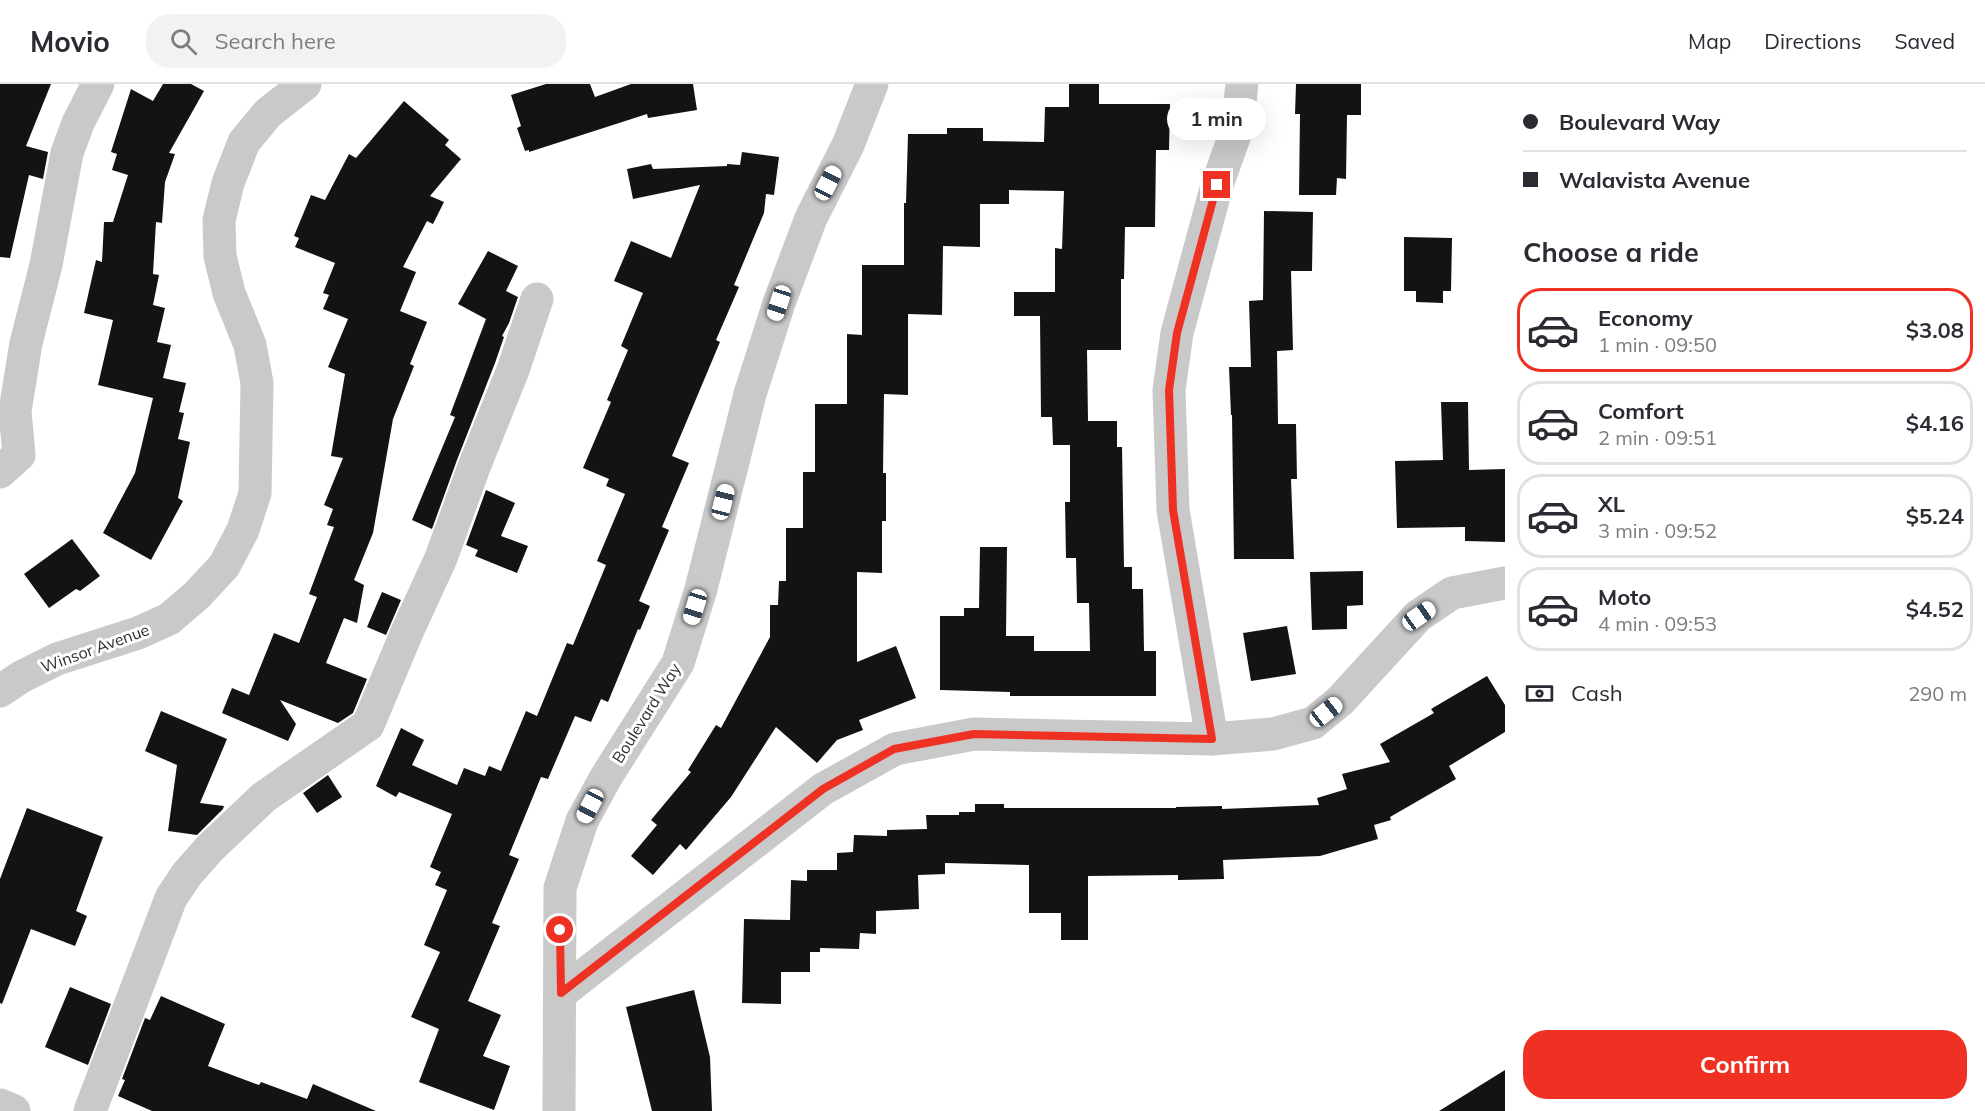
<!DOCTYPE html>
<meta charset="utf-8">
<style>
body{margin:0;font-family:Mulish,sans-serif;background:#f2f2f3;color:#2b2b33;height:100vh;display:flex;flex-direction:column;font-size:22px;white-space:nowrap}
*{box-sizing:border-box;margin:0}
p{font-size:20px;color:#7c7c81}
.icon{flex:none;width:33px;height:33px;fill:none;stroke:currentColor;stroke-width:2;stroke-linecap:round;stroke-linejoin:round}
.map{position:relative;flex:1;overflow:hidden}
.sheet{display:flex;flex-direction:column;background:#fff;width:480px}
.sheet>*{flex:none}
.hud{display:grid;align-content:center;height:132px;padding:0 18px;background:#fff}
.end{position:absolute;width:27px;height:27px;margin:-14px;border:8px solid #ee3123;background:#fff;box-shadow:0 0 0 3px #fff}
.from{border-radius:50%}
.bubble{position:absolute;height:42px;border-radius:21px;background:#fff;box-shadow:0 6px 24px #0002;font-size:20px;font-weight:700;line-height:42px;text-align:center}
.car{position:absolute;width:18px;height:36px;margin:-18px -9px;border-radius:8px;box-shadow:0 0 4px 2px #0007;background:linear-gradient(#fff 24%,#345 0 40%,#fff 0 76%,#345 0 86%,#fff 0)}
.hud b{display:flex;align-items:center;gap:21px;height:57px;font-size:22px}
.hud b+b{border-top:2px solid #e1e1e2}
.hud i{width:15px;height:15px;background:#2b2b33}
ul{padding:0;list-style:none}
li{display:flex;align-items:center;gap:18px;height:84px;margin:0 12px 9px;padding:0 6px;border:3px solid #e1e1e2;border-radius:24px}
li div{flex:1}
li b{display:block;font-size:22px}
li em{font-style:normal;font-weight:700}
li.selected{border-color:#ee3123}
li>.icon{width:54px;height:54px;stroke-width:1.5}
h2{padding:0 18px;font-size:27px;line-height:72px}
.pay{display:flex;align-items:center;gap:15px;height:66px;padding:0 18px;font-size:22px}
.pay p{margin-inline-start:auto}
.primary-button{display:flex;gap:12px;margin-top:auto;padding:12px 18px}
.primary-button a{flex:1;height:69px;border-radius:24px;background:#ee3123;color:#fff;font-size:24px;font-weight:700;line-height:69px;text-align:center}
header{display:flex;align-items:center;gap:36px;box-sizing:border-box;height:84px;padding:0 30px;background:#fff;border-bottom:2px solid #e1e1e2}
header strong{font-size:28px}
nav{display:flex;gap:33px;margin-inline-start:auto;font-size:21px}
.search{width:420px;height:54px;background:#f2f2f3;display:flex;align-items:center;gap:15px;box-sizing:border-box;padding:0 21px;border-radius:24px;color:#7c7c81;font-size:22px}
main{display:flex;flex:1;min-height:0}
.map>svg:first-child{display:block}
.building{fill:#131313}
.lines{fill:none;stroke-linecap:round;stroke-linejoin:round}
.minor{stroke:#c9c9c9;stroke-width:33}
.route{stroke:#ee3123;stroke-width:8}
.labels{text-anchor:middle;stroke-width:6;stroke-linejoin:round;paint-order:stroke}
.street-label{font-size:16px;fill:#2c2c2c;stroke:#fff}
</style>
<header>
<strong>Movio</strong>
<div class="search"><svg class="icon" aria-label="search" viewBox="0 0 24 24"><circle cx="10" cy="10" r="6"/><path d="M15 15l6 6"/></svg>Search here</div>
<nav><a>Map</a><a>Directions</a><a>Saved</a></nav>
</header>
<main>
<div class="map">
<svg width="1505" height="1027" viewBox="0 0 1505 1027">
<rect width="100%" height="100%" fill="#fff"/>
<g class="building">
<path d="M 0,0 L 51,0 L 26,62 L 48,68 L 43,95 L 29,91 L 10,174 L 0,173 Z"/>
<path d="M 163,0 L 191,0 L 204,7 L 169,69 L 175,70 L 165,98 L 162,139 L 156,138 L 153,190 L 159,191 L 153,221 L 165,224 L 157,258 L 171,261 L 163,294 L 186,299 L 179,328 L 184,329 L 178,355 L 190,358 L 178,414 L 183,417 L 151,476 L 103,449 L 135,389 L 153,314 L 98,301 L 113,236 L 84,229 L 96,176 L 102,178 L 104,138 L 113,138 L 128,91 L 112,86 L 117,70 L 111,68 L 131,5 L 153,17 Z"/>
<path d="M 546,0 L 590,0 L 595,13 L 631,0 L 693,0 L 697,26 L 648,34 L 647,30 L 529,68 L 529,66 L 525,67 L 517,44 L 521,42 L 511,11 Z"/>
<path d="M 1069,0 L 1099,0 L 1099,20 L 1170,20 L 1169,66 L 1156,66 L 1155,143 L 1125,143 L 1124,195 L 1121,195 L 1121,266 L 1087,266 L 1088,337 L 1117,337 L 1117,363 L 1122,363 L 1124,483 L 1132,483 L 1132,505 L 1143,505 L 1144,567 L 1156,567 L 1156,612 L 1010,612 L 1010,608 L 940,606 L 940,532 L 964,532 L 964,524 L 979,524 L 980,463 L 1007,463 L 1006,552 L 1034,552 L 1034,567 L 1090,567 L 1089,519 L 1077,519 L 1076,474 L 1066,474 L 1065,418 L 1070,418 L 1070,361 L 1053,361 L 1052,333 L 1041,333 L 1040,232 L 1014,232 L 1014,208 L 1055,208 L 1055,164 L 1062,165 L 1064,107 L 1009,106 L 1009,120 L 980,120 L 980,163 L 943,162 L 942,231 L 908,230 L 908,311 L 884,310 L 883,389 L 886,389 L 886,437 L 882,437 L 882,489 L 857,488 L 857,578 L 896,562 L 916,614 L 859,636 L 863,646 L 837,656 L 817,679 L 776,643 L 731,713 L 686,766 L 680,760 L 653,791 L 631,772 L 657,741 L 651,736 L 691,688 L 688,686 L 716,641 L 721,644 L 770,553 L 770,521 L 778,521 L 779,497 L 786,497 L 786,444 L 803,444 L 803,388 L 815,388 L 815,320 L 847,320 L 847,250 L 862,251 L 862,181 L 904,181 L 904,119 L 906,119 L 908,50 L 947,50 L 947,44 L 983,44 L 983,57 L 1044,58 L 1045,23 L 1069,23 Z"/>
<path d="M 1296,0 L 1361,0 L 1361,31 L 1347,31 L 1346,95 L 1337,94 L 1336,111 L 1299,111 L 1300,30 L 1295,30 Z"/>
<path d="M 404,17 L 449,56 L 445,61 L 461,75 L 430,112 L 444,118 L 433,140 L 427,137 L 403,183 L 416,188 L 400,227 L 427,238 L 410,280 L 414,282 L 393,335 L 373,449 L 354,496 L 364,501 L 357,539 L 344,534 L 326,579 L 367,595 L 353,629 L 338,639 L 280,616 L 296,640 L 288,657 L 222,629 L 232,604 L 249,611 L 274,549 L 299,559 L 317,513 L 309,510 L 334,443 L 327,441 L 333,425 L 324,421 L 343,374 L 331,372 L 345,290 L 328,283 L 348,235 L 323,225 L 329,211 L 323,209 L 335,179 L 295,163 L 299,154 L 294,152 L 311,111 L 325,116 L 349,70 L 356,74 Z"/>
<path d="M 742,68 L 779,73 L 774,111 L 766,110 L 764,129 L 734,201 L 739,203 L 716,256 L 720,258 L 672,372 L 689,379 L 662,443 L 669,446 L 639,517 L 650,522 L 640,546 L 638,545 L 608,618 L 601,615 L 591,638 L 575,632 L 548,695 L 541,693 L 509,771 L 519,775 L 492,839 L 500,842 L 468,917 L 501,931 L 483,972 L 510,982 L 494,1026 L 419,998 L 439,945 L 411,933 L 440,868 L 424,861 L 447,806 L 435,801 L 441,788 L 430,783 L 452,730 L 399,708 L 396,713 L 376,702 L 401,644 L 424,656 L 412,681 L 457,701 L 464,684 L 485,692 L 489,682 L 501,687 L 526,627 L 537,632 L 567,559 L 573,561 L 606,481 L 597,477 L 625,410 L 606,402 L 609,395 L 583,384 L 611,318 L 607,316 L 628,266 L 621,262 L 643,209 L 614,197 L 631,157 L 671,174 L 700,101 L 633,115 L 627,85 L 651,80 L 653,85 L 727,82 L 727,80 L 740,81 Z"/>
<path d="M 1264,127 L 1313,128 L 1312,187 L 1291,187 L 1293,266 L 1277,267 L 1278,340 L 1296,340 L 1297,395 L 1291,395 L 1294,475 L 1234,475 L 1232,331 L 1231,331 L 1229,283 L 1251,283 L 1249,217 L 1263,216 Z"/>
<path d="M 1404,153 L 1452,154 L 1451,207 L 1443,207 L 1443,219 L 1416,218 L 1416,207 L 1404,207 Z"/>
<path d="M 488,167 L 518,182 L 506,207 L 518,213 L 509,239 L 502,252 L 504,253 L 495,279 L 457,376 L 432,445 L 412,436 L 455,333 L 450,331 L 486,235 L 458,220 Z"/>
<path d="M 1441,318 L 1468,318 L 1469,386 L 1505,385 L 1505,458 L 1465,457 L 1465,443 L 1397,444 L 1395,377 L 1443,376 Z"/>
<path d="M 486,406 L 515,419 L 501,452 L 528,462 L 517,489 L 475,472 L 478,466 L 466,461 Z"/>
<path d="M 72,455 L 100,492 L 80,507 L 76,505 L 49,524 L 24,490 Z"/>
<path d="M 1363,487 L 1363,521 L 1347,522 L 1347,545 L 1312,546 L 1310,488 Z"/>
<path d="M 382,508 L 401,516 L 386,551 L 367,543 Z"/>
<path d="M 1287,542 L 1296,590 L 1251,597 L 1243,549 Z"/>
<path d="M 1487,592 L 1505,621 L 1505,648 L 1449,682 L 1456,695 L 1390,733 L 1391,736 L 1374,741 L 1378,755 L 1320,772 L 1223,776 L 1224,795 L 1178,796 L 1178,791 L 1088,792 L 1088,856 L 1061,856 L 1061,829 L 1029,829 L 1029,781 L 945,779 L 945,790 L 918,791 L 919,825 L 876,827 L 876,850 L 860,849 L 859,865 L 820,864 L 820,868 L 810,868 L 810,888 L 781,888 L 781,920 L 742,919 L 744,835 L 790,836 L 791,796 L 807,797 L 807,786 L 837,786 L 837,769 L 853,768 L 854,751 L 887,752 L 887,746 L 927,745 L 926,731 L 959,731 L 959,728 L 975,728 L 975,720 L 1004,720 L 1004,724 L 1176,724 L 1176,723 L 1222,722 L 1222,725 L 1319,721 L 1317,714 L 1347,705 L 1342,690 L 1390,678 L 1380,660 L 1434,629 L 1431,625 Z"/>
<path d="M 161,627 L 227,655 L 200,719 L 224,722 L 223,725 L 197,751 L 168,747 L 177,681 L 145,667 Z"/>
<path d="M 328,691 L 342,713 L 317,729 L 303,709 Z"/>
<path d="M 27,724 L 103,753 L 76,827 L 87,832 L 75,862 L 31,845 L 2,920 L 0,919 L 0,795 Z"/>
<path d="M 70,903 L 111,920 L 88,981 L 45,963 Z"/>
<path d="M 694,906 L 710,973 L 712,1027 L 652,1027 L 626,923 Z"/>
<path d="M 161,912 L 225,940 L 208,982 L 259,1001 L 261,998 L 307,1015 L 313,1000 L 376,1027 L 152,1027 L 118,1012 L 125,996 L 122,995 L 145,934 L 150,936 Z"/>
<path d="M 1505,986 L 1505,1027 L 1439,1027 Z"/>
</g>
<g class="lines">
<g class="minor">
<path d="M 0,388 L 19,371 L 15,327 L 26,259 L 46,181 L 67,69 L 78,39 L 98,0"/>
<path d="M 0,607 L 21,593 L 57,575 L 138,549 L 169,535 L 197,511 L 224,482 L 243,446 L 255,409 L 257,299 L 250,261 L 229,209 L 220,172 L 219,136 L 228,99 L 244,58 L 268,29 L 305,0"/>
<path d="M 1212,655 L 1173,426 L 1169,306 L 1177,249 L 1217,101 L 1237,45 L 1242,0"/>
<path d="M 561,909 L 823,705 L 895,665 L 974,650 L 1212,655 L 1273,650 L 1313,639 L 1340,617 L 1418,532 L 1452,509 L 1505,499"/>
<path d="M 0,1021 L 14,1027"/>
<path d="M 90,1027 L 171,814 L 187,790 L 210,764 L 264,713 L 368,641 L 407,548 L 441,474 L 474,383 L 513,286 L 537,215"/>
<path d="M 559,1027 L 560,804 L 582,737 L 606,693 L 678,579 L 701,505 L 750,310 L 779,219 L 811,134 L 848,61 L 872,0"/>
</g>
</g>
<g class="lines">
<path class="route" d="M 560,846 L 561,909 L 823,705 L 894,665 L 974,650 L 1212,655 L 1173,426 L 1169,306 L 1177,249 L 1217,101"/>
</g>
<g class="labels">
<g class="street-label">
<text transform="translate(95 564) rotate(-20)" y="6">Winsor Avenue</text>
<text transform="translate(646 629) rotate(-58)" y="6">Boulevard Way</text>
</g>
</g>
</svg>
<i class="end from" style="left:560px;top:846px"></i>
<i class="end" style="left:1217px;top:101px"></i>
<div class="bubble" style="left:1167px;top:14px;width:99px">1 min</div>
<i class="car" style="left:828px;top:99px;rotate:27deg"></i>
<i class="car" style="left:779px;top:219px;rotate:198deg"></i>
<i class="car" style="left:723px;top:418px;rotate:14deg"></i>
<i class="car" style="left:695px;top:523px;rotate:197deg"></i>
<i class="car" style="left:1419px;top:532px;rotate:55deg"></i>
<i class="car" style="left:1326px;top:628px;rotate:52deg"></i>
<i class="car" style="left:590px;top:722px;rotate:208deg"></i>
</div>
<section class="sheet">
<div class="hud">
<b><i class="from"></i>Boulevard Way</b>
<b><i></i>Walavista Avenue</b>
</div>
<h2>Choose a ride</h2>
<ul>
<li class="selected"><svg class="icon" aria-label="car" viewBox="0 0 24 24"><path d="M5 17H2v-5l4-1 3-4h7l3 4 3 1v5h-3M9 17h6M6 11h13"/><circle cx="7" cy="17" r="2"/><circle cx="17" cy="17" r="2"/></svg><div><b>Economy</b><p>1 min · 09:50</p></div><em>$3.08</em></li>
<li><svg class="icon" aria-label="car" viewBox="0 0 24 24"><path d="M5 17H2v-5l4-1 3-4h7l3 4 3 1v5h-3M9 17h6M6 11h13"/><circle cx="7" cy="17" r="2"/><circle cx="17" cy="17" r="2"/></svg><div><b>Comfort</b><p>2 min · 09:51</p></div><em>$4.16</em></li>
<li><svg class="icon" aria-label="car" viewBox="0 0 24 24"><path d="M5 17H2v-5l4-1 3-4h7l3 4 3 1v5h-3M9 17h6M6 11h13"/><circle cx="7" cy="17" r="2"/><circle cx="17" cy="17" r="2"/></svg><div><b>XL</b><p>3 min · 09:52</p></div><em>$5.24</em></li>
<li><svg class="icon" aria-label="car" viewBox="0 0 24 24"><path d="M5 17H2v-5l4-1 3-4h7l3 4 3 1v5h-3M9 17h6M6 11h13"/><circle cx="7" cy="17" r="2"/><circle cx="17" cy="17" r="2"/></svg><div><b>Moto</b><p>4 min · 09:53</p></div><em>$4.52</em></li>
</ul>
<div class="pay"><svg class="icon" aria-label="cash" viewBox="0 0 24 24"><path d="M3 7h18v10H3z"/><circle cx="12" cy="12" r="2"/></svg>Cash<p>290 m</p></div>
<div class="primary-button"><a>Confirm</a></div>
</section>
</main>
